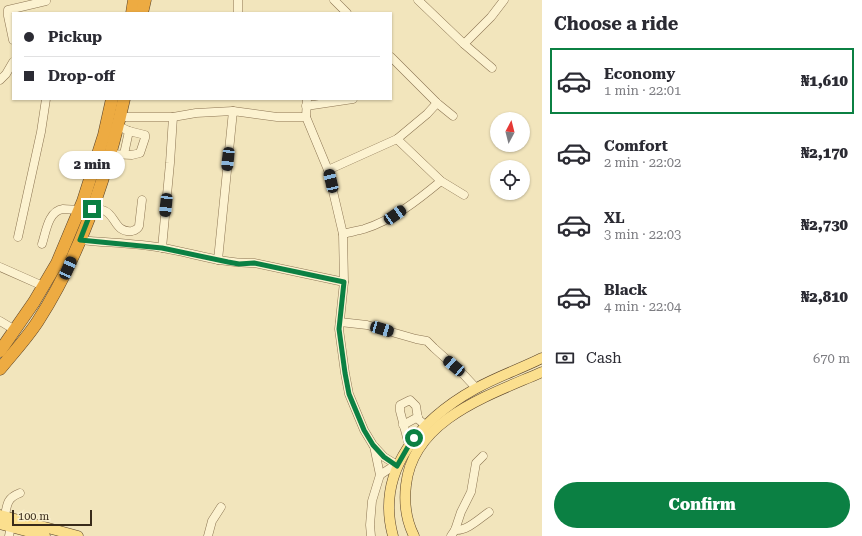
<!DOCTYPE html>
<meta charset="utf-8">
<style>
body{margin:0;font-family:"Roboto Serif",serif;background:#f7f7f7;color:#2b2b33;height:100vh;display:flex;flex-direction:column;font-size:15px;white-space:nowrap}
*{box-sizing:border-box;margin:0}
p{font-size:13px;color:#7c7c81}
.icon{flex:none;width:22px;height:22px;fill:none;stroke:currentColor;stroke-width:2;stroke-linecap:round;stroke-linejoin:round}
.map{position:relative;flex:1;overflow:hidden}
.drawer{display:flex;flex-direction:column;background:#fff;width:320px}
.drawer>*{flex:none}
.banner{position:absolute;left:12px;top:12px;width:380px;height:88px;border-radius:0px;box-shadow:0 1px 3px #0004;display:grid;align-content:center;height:88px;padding:0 12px;background:#fff}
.needle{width:26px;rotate:7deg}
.controls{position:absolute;left:490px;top:112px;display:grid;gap:8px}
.controls a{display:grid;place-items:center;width:40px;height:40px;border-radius:50%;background:#fff;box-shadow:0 1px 3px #0004;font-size:20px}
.scale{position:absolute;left:12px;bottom:10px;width:80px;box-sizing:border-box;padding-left:4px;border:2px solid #392b1a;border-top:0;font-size:11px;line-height:14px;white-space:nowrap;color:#392b1a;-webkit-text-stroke:3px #f9efcc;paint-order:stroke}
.end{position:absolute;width:18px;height:18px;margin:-9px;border:5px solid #0b8043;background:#fff;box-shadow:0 0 0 2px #fff}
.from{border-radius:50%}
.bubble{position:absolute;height:28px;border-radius:14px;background:#fff;box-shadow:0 1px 3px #0004;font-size:13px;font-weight:800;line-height:28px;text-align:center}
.car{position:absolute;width:12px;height:24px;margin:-12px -6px;border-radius:5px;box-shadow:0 0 3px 1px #0007;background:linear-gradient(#222 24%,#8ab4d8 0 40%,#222 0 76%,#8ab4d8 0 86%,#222 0)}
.banner b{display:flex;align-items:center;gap:14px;height:38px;font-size:15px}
.banner b+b{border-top:1px solid #e1e1e2}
.banner i{width:10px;height:10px;background:#2b2b33}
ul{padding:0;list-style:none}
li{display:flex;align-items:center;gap:12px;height:66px;margin:0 8px 6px;padding:0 4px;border:2px solid transparent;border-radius:0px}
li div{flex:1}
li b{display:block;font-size:15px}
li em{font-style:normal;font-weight:800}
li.current{border-color:#0b8043}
li>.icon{width:36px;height:36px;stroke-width:1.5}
h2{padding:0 12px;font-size:18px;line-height:48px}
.pay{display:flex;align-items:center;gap:10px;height:44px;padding:0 12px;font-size:15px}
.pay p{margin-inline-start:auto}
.cta{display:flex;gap:8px;margin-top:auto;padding:8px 12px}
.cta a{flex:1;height:46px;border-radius:24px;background:#0b8043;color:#fff;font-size:16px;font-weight:800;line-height:46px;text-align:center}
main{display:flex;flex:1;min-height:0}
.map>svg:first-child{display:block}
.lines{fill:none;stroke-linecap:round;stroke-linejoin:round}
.minor-casing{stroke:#8c7553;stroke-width:9}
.major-casing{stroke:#594229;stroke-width:11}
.highway-casing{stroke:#594229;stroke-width:13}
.minor{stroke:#fcf2d0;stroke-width:8}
.major{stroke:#fbdf8e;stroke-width:10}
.highway{stroke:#edab42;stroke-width:12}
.route{stroke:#0b8043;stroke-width:5}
</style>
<main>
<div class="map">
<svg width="542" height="536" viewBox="0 0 542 536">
<rect width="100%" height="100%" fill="#f2e5bc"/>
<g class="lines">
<g class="minor-casing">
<g id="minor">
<path d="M 334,0 L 347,13"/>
<path d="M 418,0 L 464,44 L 492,68"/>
<path d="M 238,13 L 238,0"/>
<path d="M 13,40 L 8,16 L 8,10 L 46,1"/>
<path d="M 464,44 L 491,17 L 504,0"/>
<path d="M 391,57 L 437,103 L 453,116"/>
<path d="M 0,80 L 6,74 L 13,62"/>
<path d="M 307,99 L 306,117 L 328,170 L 343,234 L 344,282 L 339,329 L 345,373 L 349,394 L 364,430 L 373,445 L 384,457 L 397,465"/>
<path d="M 306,106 L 353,99"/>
<path d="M 120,117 L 173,117 L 196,113 L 233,111"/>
<path d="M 397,139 L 441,181 L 464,195"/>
<path d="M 110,154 L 132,155 L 140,153 L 145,138 L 145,135 L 129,131 L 118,126"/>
<path d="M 124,154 L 129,131"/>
<path d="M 328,170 L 397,139 L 427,114 L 437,103"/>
<path d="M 92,209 C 96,209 101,209 105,211 C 116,216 115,233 132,231 C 136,230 138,229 139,226 L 142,200"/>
<path d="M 343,234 C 350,232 357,231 364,229 C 393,220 418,200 441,181"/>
<path d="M 18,237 L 41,132 L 46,99"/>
<path d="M 80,240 C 107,243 136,243 163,248 C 193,253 223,264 254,263 L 344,282"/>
<path d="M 42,244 C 46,232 48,211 63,209 C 68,209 74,210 79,210"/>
<path d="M 162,248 L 170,163 L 173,117"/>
<path d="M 218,260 L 233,111 L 277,117 L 306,117"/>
<path d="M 0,267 L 43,286"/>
<path d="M 0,321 L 15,330"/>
<path d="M 340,322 L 367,325 L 416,339 L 427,341 L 434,348 L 464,375 L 476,388"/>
<path d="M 403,425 L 418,417"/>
<path d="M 409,445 L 400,411 L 400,405 L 410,400 L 416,406 L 418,419 L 425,425"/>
<path d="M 380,475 L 389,469 L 396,468"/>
<path d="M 5,516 C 7,504 7,498 20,493"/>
<path d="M 455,530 C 467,531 479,519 489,512"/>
<path d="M 9,536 L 11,526"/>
<path d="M 208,536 L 212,521 L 221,507"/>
<path d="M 371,536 L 370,525 L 372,501 L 380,475 L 374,446"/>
<path d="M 451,536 L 455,530 L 461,512 L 471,492 L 476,463 L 483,456"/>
</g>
</g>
<g class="major-casing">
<g id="major">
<path d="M 0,515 L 78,536"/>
<path d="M 0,524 L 45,536"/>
<path d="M 393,536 C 375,470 421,419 475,389 C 496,377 520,369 542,358"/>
<path d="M 414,536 C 406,520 404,502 406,485 C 413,419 490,395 542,372"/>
</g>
</g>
<g class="highway-casing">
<g id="highway">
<path d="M 132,13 L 134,0"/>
<path d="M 142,13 L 145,0"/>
<path d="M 0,351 L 34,302 L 57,263 L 83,201 L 104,135 L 112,99"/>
<path d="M 0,369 C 13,353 27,338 38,321 C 81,254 107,176 124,99"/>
</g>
</g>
<use href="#minor" class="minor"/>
<use href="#major" class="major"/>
<use href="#highway" class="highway"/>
</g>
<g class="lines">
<path class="route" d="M 92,209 L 80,240 L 162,248 L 228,262 L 239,264 L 254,263 L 344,282 L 339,329 L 345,373 L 349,394 L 364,430 L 373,445 L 384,457 L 397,466 L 409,445 L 414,438"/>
</g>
</svg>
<div class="controls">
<a><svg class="needle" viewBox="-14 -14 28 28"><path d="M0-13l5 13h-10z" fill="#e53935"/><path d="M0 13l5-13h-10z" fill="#7c7c81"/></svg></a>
<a><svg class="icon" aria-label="locate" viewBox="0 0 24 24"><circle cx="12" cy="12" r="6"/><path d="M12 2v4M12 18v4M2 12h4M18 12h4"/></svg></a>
</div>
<div class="scale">100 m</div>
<i class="end from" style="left:414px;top:438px"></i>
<i class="end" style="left:92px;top:209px"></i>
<div class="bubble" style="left:59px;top:151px;width:66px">2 min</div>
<i class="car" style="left:228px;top:159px;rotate:186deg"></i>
<i class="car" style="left:331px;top:181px;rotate:347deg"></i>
<i class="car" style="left:166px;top:205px;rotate:186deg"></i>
<i class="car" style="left:395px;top:215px;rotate:56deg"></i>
<i class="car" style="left:68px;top:268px;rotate:24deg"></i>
<i class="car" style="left:382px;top:329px;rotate:106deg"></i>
<i class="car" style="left:454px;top:366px;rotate:311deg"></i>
<div class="banner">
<b><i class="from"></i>Pickup</b>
<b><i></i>Drop-off</b>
</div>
</div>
<section class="drawer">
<h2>Choose a ride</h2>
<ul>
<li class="current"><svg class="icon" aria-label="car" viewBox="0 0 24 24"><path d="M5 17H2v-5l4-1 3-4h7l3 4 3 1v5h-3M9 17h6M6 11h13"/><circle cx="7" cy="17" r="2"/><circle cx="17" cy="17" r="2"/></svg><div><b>Economy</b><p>1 min · 22:01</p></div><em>₦1,610</em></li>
<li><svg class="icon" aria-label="car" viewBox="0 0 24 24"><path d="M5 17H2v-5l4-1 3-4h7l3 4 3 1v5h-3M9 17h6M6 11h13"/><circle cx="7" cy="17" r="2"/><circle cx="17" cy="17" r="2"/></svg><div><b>Comfort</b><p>2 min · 22:02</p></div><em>₦2,170</em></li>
<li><svg class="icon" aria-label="car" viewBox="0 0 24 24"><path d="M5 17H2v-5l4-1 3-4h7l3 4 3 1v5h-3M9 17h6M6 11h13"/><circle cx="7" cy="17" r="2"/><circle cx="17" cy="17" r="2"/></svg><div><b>XL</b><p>3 min · 22:03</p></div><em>₦2,730</em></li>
<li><svg class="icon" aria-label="car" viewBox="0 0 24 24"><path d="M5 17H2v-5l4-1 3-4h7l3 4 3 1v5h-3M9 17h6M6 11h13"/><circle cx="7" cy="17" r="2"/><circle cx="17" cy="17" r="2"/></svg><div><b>Black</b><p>4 min · 22:04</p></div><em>₦2,810</em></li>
</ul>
<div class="pay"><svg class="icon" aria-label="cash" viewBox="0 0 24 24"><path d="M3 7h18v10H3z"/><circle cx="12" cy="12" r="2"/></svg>Cash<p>670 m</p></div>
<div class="cta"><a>Confirm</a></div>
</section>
</main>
